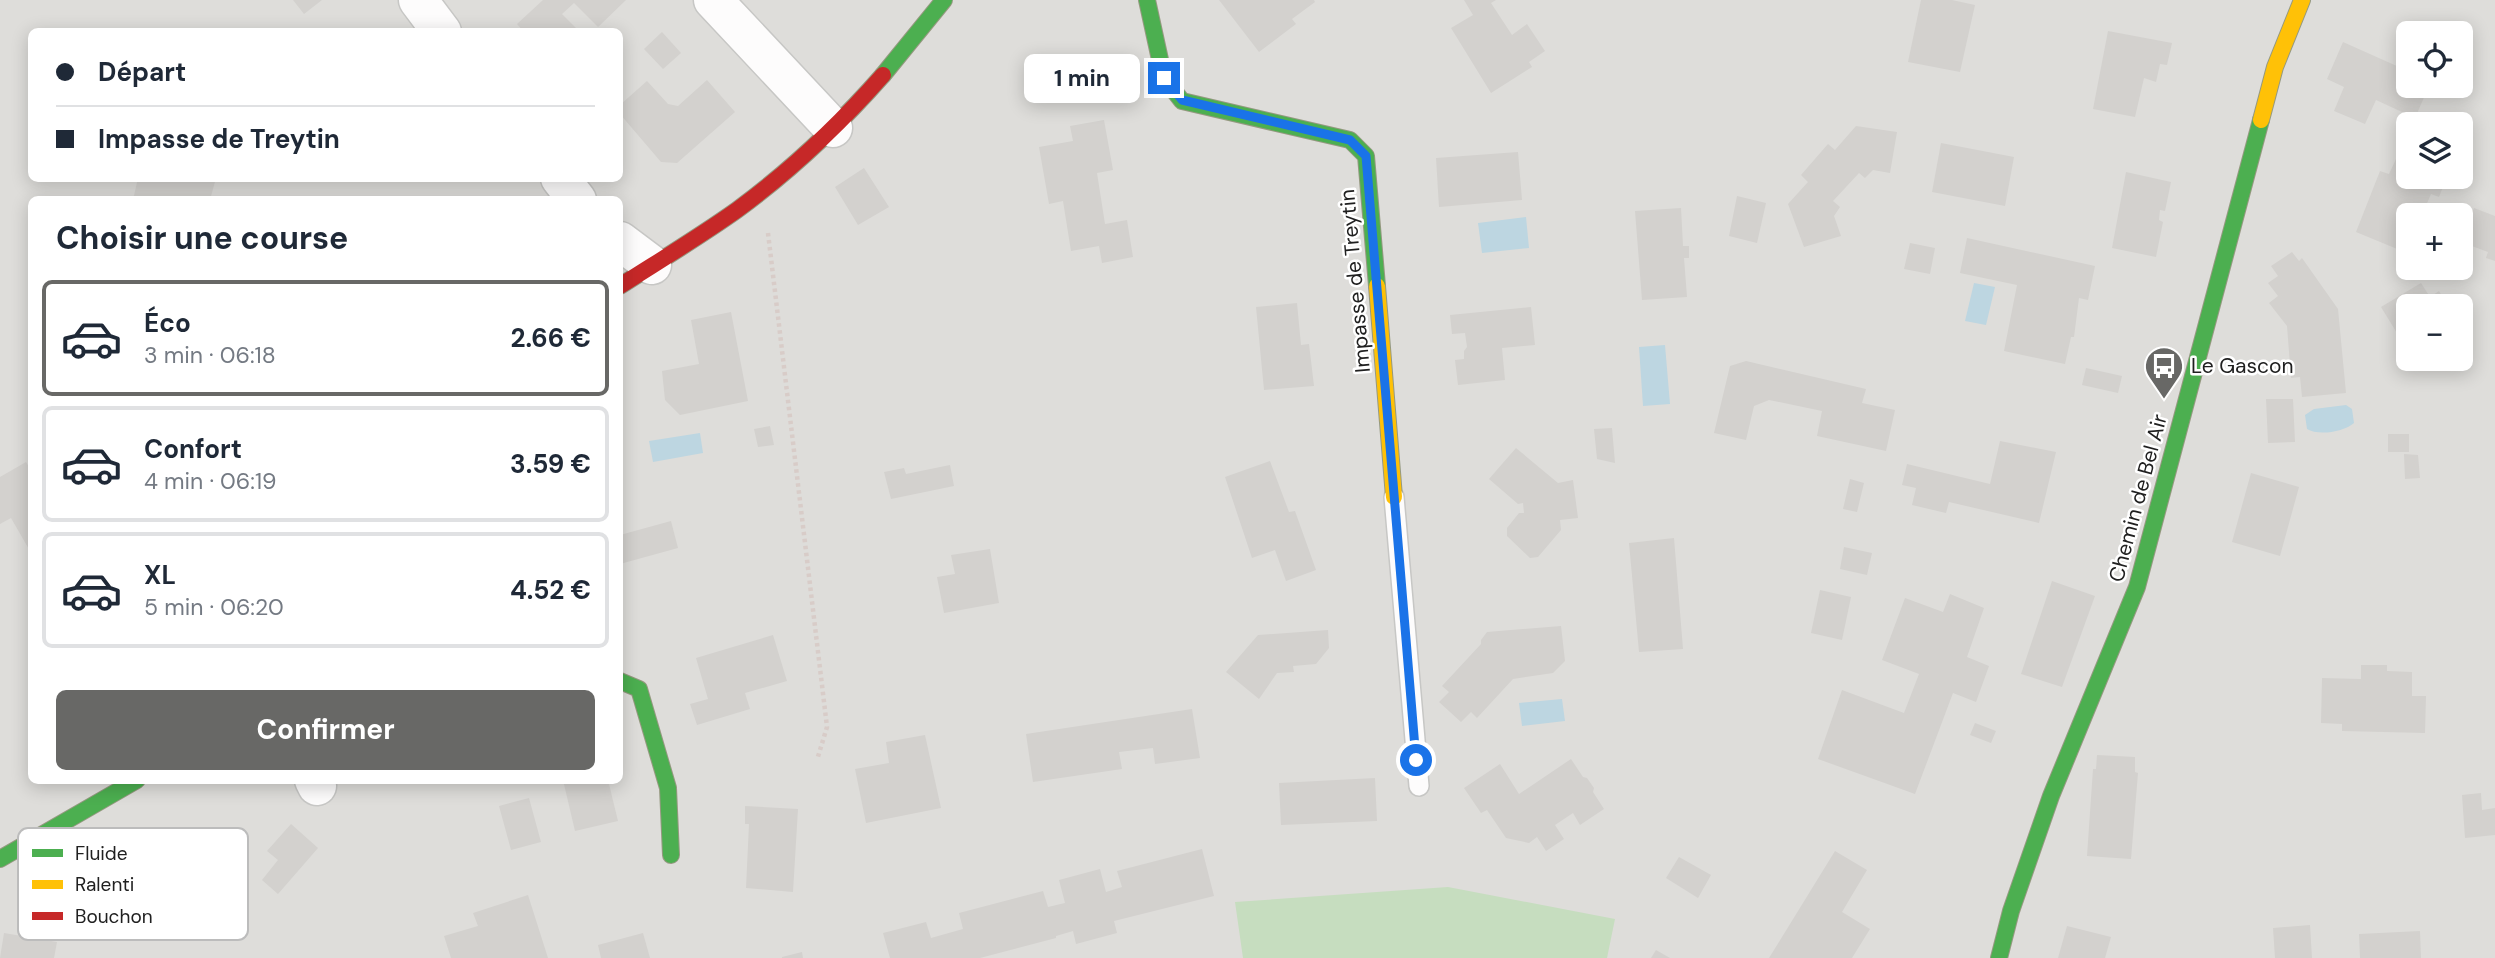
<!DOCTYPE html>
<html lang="fr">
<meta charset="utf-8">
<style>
body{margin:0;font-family:"DM Sans",sans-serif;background:#f6f6f7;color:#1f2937;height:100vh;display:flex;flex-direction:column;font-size:26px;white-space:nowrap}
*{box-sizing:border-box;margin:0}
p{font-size:23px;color:#747a83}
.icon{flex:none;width:38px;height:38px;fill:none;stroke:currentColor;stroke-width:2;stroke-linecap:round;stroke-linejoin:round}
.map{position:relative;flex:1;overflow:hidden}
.side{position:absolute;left:28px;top:196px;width:595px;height:588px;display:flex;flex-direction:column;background:#fff;border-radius:10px;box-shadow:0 4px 18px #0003}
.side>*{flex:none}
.guide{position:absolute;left:28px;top:28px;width:595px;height:154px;border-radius:10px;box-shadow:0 4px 18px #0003;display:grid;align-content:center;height:154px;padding:0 28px;background:#fff}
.tools{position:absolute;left:2396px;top:21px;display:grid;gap:14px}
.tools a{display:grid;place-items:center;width:77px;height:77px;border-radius:10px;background:#fff;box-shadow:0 4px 18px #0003;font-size:35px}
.end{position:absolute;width:32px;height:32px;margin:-16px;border:9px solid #1a73e8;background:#fff;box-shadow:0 0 0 4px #fff}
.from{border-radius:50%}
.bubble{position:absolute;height:49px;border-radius:10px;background:#fff;box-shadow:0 4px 18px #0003;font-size:23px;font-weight:700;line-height:49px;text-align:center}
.guide b{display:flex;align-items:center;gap:24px;height:66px;font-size:26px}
.guide b+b{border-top:2px solid #e0e1e3}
.guide i{width:18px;height:18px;background:#1f2937}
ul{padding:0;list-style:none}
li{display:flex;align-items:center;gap:21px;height:116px;margin:0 14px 10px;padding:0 14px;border:4px solid #e0e1e3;border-radius:10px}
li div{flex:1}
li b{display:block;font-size:26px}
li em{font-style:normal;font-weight:700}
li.active{border-color:#686866}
li>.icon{width:63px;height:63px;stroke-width:1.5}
h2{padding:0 28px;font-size:32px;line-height:84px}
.button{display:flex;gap:14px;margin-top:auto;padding:14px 28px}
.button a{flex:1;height:80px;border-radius:10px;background:#686866;color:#fff;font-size:28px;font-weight:700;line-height:80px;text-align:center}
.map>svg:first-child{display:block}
.residential{fill:#deddda;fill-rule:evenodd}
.forest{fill:#c6ddbf}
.water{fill:#bdd6e1}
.building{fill:#d3d1ce}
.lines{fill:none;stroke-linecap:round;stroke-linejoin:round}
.lane-casing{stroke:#c7c7c5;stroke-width:22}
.street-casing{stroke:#c7c7c5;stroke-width:41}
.fast-casing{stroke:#959980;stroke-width:18}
.slow-casing{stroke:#959980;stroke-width:18}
.jam-casing{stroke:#959980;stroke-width:18}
.path{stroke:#d8ccc8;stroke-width:4.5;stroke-dasharray:3.5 3.5;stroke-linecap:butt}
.lane{stroke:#fdfcfc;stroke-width:19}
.street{stroke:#fdfcfc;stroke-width:38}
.fast{stroke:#4caf50;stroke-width:16}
.slow{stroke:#ffc107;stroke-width:16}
.jam{stroke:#c62828;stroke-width:16}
.route{stroke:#1a73e8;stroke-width:9}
.labels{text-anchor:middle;stroke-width:5;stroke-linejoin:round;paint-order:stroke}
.street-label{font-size:21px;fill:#202020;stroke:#fff}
.poi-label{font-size:21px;fill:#202020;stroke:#fff;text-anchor:start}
.key{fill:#fff;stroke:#bcbcbc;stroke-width:2}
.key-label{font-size:19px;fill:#202020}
</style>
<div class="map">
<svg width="2495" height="958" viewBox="0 0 2495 958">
<rect width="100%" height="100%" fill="#efeee9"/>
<path class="residential" d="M 0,0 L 2495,0 L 2495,958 L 0,958 ZM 32,32 L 620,32 L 620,178 L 32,178 ZM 2408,33 L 2460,33 L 2460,86 L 2408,86 ZM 2408,124 L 2460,124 L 2460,177 L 2408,177 ZM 32,200 L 620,200 L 620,780 L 32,780 ZM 2408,215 L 2460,215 L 2460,268 L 2408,268 ZM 2408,306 L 2460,306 L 2460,359 L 2408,359 Z"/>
<path class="forest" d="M 1448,887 L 1615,919 L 1607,958 L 1243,958 L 1235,902 Z"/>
<g class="water">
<path d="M 1526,217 L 1529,248 L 1482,253 L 1478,223 Z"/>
<path d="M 1974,283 L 1995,287 L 1986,325 L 1965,321 Z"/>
<path d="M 1665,345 L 1670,404 L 1643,406 L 1639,347 Z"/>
<path d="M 2346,405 L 2352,409 L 2354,423 C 2344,432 2318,436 2307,429 L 2305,415 L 2314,409 Z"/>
<path d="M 700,433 L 703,453 L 653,462 L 649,441 Z"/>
<path d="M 1562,699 L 1565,721 L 1522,726 L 1519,703 Z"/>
</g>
<g class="building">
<path d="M 293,0 L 322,0 L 304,14 Z"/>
<path d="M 543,0 L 626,0 L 598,27 L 574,3 L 562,14 L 578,30 L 577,32 L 524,32 L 517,24 Z"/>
<path d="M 1219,0 L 1314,0 L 1315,2 L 1292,19 L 1296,24 L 1259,52 Z"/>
<path d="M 1464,0 L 1496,0 L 1491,3 L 1512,35 L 1527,24 L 1545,51 L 1529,62 L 1532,67 L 1491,93 L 1451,28 L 1473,15 Z"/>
<path d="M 1921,0 L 1952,0 L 1975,5 L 1960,72 L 1908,62 Z"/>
<path d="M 2108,31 L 2172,43 L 2167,65 L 2160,64 L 2156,82 L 2144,78 L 2135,117 L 2093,109 Z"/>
<path d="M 662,32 L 681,53 L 663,69 L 644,49 Z"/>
<path d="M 2343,42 L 2408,71 L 2408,86 L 2429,86 L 2415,118 L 2376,100 L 2365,124 L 2334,111 L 2344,87 L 2327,79 Z"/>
<path d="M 707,80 L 735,112 L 677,163 L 661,162 L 620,114 L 620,105 L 647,81 L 668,104 L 678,106 Z"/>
<path d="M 1104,120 L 1113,170 L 1097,173 L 1105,224 L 1127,220 L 1133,257 L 1102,263 L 1099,246 L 1071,251 L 1063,201 L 1049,204 L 1039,147 L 1073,141 L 1070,126 Z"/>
<path d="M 1856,126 L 1897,132 L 1890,173 L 1873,170 L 1865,178 L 1859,173 L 1833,201 L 1840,207 L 1834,216 L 1841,236 L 1804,247 L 1788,204 L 1808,182 L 1801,175 L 1828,144 L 1835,150 Z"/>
<path d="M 1941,143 L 2014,157 L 2005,206 L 1932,192 Z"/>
<path d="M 1518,152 L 1522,200 L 1439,207 L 1436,158 Z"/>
<path d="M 2396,159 L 2408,164 L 2408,177 L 2440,177 L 2446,179 L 2439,197 L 2431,194 L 2425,208 L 2420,206 L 2416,215 L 2408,215 L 2408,236 L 2402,251 L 2356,232 L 2380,171 L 2389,174 Z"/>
<path d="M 864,168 L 889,207 L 858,225 L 835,187 Z"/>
<path d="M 2126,172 L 2171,182 L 2165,211 L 2160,210 L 2159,220 L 2163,222 L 2156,257 L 2112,248 Z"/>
<path d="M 138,178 L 216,178 L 210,200 L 133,200 Z"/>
<path d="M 1737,196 L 1766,203 L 1757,243 L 1729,236 Z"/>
<path d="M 1681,208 L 1683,246 L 1689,246 L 1689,258 L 1684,258 L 1687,297 L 1642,300 L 1635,211 Z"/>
<path d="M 2474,208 L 2495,216 L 2495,261 L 2486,258 L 2488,252 L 2461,242 Z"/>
<path d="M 1967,238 L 2095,266 L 2088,300 L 2079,298 L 2074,337 L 2071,337 L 2065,364 L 2004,351 L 2017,285 L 1960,273 Z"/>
<path d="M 1910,243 L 1935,248 L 1930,274 L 1904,269 Z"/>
<path d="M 2292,252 L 2299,261 L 2302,258 L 2338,309 L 2346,393 L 2302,397 L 2300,377 L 2291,378 L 2287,326 L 2269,303 L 2278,296 L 2268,283 L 2278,276 L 2271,266 Z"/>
<path d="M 2421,283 L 2430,297 L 2439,291 L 2448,306 L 2408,306 L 2408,351 L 2381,307 Z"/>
<path d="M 1297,303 L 1301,345 L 1309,344 L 1314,386 L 1264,390 L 1256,307 Z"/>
<path d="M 1531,307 L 1535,345 L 1502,348 L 1505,380 L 1458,385 L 1455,360 L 1464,359 L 1464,351 L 1467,347 L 1465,333 L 1452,334 L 1450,315 Z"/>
<path d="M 731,312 L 748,401 L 680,415 L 665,400 L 662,371 L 699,364 L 691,320 Z"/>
<path d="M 1746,361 L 1866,389 L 1862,403 L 1895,410 L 1886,451 L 1817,436 L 1822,411 L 1769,400 L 1754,406 L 1746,440 L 1714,433 L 1730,366 Z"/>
<path d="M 2086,368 L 2122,376 L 2118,393 L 2082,385 Z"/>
<path d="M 2266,399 L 2293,399 L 2295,442 L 2268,443 Z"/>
<path d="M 770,426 L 774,445 L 758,447 L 754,429 Z"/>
<path d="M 1612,428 L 1615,463 L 1597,459 L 1594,429 Z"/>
<rect x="2388" y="434" width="21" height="18"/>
<path d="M 2000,441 L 2056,452 L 2039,523 L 1949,502 L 1946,513 L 1912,505 L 1916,488 L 1902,485 L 1907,464 L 1990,484 Z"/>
<path d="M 1516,448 L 1558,483 L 1573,480 L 1578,518 L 1560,520 L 1561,530 L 1538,557 L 1530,558 L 1507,536 L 1507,528 L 1519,513 L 1524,513 L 1523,503 L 1518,504 L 1489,479 Z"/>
<path d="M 2404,454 L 2418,455 L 2420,478 L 2405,479 Z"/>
<path d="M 1270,461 L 1289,512 L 1295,511 L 1316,570 L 1286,581 L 1275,550 L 1252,558 L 1225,477 Z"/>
<path d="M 26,462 L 32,472 L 30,551 L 11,518 L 0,524 L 0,477 Z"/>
<path d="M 950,465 L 954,486 L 891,499 L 884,472 L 904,468 L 906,474 Z"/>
<path d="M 2251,473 L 2299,487 L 2280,556 L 2232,542 Z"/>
<path d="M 1850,479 L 1864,483 L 1857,512 L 1843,509 Z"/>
<path d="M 671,521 L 678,548 L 620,564 L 620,535 Z"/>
<path d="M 1674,538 L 1683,649 L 1639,652 L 1629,543 Z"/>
<path d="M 1844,547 L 1872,553 L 1867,575 L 1840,569 Z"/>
<path d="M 990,549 L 999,603 L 944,613 L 937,577 L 955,574 L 951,555 Z"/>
<path d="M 2052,581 L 2095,596 L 2062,687 L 2021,674 Z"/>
<path d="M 1820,590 L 1851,597 L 1842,640 L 1811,633 Z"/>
<path d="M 1950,594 L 1984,608 L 1967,657 L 1989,666 L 1976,702 L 1953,693 L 1915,794 L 1818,759 L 1842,690 L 1904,713 L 1919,674 L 1882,660 L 1905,598 L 1943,612 Z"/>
<path d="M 1561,626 L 1565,661 L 1553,673 L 1513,679 L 1477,718 L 1471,712 L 1461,722 L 1439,702 L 1449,692 L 1442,686 L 1481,644 L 1481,640 L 1487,632 Z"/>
<path d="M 1328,630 L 1329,648 L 1316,664 L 1293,666 L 1294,672 L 1277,673 L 1259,699 L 1226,672 L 1258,635 Z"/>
<path d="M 773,635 L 787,681 L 745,693 L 750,709 L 697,725 L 690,704 L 708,699 L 696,658 Z"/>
<path d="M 2361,665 L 2387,665 L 2387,671 L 2412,672 L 2412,696 L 2426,696 L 2425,733 L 2342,731 L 2342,724 L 2321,723 L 2322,678 L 2361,679 Z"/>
<path d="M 1192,709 L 1200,758 L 1155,764 L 1153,748 L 1119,752 L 1122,769 L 1033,782 L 1026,734 Z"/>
<path d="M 1975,723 L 1996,731 L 1991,743 L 1970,735 Z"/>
<path d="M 925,735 L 941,808 L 866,823 L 855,769 L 889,763 L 886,742 Z"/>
<path d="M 2097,755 L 2135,757 L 2135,772 L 2138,773 L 2131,859 L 2087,856 L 2093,769 L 2096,769 Z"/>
<path d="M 1571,759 L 1583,777 L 1587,778 L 1594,788 L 1593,792 L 1604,809 L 1580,825 L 1573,813 L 1555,825 L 1564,839 L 1546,851 L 1537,837 L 1529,843 L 1506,838 L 1487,810 L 1481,813 L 1464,788 L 1500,764 L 1519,794 Z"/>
<path d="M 1375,778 L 1377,821 L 1281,825 L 1279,783 Z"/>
<path d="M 563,780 L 608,780 L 618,821 L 575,831 Z"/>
<path d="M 2481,793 L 2482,810 L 2495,808 L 2495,835 L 2465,838 L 2462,795 Z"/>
<path d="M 529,798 L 541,842 L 511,850 L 499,806 Z"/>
<path d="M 745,806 L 798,809 L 793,892 L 746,888 L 749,824 L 745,824 Z"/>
<path d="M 291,824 L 318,848 L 278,894 L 262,880 L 278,860 L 267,851 Z"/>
<path d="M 1202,849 L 1214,896 L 1114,921 L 1117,933 L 1076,944 L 1073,931 L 1056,936 L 1056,938 L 980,958 L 890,958 L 883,933 L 926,922 L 931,938 L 963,929 L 959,913 L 1043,891 L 1048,907 L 1065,903 L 1059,880 L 1100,869 L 1106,892 L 1122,887 L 1117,871 Z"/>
<path d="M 1835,851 L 1867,870 L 1842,912 L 1870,929 L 1852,958 L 1769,958 Z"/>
<path d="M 1679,857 L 1711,875 L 1698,898 L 1666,878 Z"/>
<path d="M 528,895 L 548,958 L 451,958 L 444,936 L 478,926 L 473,913 Z"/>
<path d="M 2310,925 L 2312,958 L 2275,958 L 2273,928 Z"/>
<path d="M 2067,926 L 2111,937 L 2105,958 L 2058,958 Z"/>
<path d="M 2420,931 L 2421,958 L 2360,958 L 2359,934 Z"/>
<path d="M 4,933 L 57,942 L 54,958 L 0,958 Z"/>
<path d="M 643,933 L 650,958 L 601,958 L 598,945 Z"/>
<path d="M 1656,950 L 1670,958 L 1651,958 Z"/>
<path d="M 802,952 L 803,958 L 782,958 L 782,957 Z"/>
</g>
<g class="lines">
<g class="lane-casing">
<path id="lane" d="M 1394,497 L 1419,786"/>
</g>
<g class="street-casing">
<g id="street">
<path d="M 418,0 L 442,32"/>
<path d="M 713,0 L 833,128"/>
<path d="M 560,178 L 577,200"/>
<path d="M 620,241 L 652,265"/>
<path d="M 314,780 L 317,786"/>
</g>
</g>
<g class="fast-casing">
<g id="fast">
<path d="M 1147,0 L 1164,78 L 1182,101 L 1350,140 L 1366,156 L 1377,286"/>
<path d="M 883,75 L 944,0"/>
<path d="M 620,681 L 639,689 L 668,788 L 671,855"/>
<path d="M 0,859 L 137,780"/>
<path d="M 1999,958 L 2011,911 L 2051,796 L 2137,587 L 2261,120"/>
</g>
</g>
<g class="slow-casing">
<g id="slow">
<path d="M 2261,120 L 2275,67 L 2302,0"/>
<path d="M 1377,286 L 1394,497"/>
</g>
</g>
<g class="jam-casing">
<path id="jam" d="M 620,286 C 659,261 699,237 737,210 C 790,171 839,125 883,75"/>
</g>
<path class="path" d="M 768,233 L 827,727 L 817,760"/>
<use href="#lane" class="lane"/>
<use href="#street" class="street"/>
<use href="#fast" class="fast"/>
<use href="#slow" class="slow"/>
<use href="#jam" class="jam"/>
</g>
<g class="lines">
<path class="route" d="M 1164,78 L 1182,100 L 1350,140 L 1366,156 L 1416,760"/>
</g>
<defs>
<g id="bus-pin" transform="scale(2.0125)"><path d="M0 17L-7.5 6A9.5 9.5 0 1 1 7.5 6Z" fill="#686866" stroke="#fff"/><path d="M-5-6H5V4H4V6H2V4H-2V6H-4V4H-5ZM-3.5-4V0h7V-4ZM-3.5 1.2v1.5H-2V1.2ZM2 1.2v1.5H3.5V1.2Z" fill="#fff"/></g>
</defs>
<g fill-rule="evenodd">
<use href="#bus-pin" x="2164" y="366"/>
</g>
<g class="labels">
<g class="street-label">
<text transform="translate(1355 281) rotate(-95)" y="7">Impasse de Treytin</text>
<text transform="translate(2138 498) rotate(-75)" y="7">Chemin de Bel Air</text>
</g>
<g class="poi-label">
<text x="2191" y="373">Le Gascon</text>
</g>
</g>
<rect x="18" y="828" width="230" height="112" rx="10" class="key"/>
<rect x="32" y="849" width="31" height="8" fill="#4caf50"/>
<rect x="32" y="880" width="31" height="9" fill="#ffc107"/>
<rect x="32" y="912" width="31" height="8" fill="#c62828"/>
<g class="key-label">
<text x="75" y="860">Fluide</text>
<text x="75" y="891">Ralenti</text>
<text x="75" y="923">Bouchon</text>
</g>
</svg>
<div class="tools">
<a><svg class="icon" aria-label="locate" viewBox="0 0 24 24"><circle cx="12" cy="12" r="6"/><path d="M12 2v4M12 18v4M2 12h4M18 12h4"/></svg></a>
<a><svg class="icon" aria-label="layers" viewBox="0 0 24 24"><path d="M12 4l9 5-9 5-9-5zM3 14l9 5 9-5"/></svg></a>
<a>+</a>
<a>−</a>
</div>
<i class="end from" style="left:1416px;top:760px"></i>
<i class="end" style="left:1164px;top:78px"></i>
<div class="bubble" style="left:1024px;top:54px;width:116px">1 min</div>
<div class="guide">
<b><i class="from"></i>Départ</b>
<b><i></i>Impasse de Treytin</b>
</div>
<section class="side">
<h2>Choisir une course</h2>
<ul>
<li class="active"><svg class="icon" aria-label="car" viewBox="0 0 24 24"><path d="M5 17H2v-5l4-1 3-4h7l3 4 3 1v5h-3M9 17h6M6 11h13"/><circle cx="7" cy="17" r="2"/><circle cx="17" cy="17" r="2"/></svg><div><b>Éco</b><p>3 min · 06:18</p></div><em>2.66 €</em></li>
<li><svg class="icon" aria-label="car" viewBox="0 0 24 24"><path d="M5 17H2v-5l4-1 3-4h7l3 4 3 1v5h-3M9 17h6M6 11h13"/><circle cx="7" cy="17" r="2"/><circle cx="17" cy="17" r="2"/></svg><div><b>Confort</b><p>4 min · 06:19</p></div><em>3.59 €</em></li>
<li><svg class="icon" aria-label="car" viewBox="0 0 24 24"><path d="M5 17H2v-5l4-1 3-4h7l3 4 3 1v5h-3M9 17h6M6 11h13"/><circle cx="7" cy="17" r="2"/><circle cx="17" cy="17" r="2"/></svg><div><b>XL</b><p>5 min · 06:20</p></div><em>4.52 €</em></li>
</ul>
<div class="button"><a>Confirmer</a></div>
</section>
</div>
